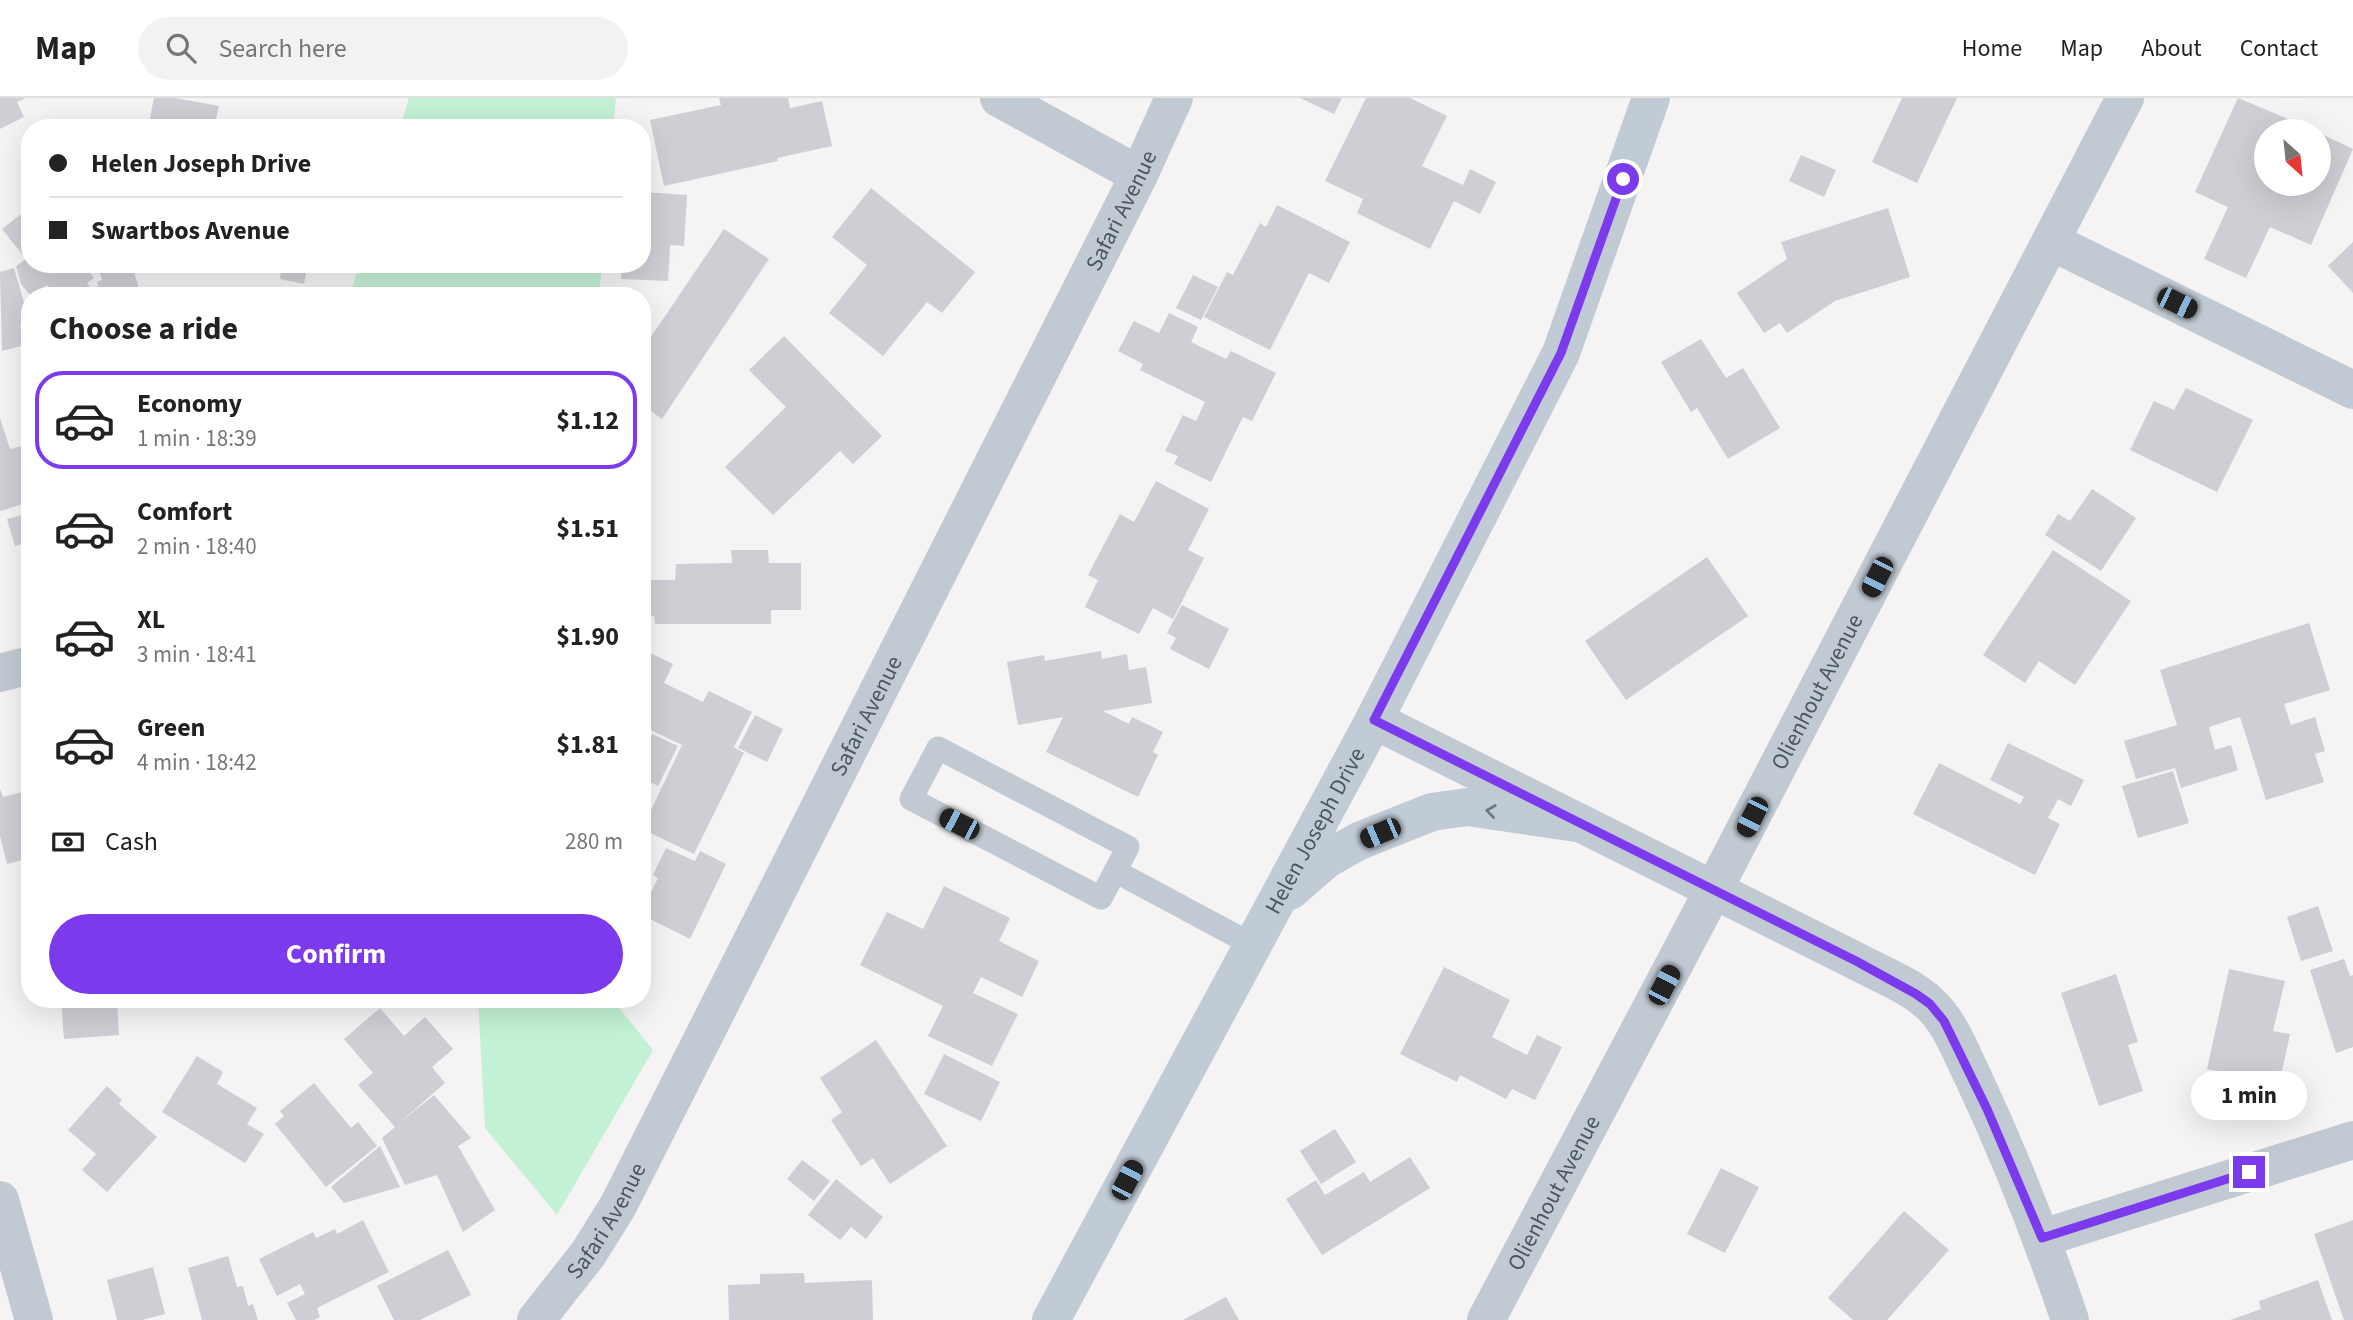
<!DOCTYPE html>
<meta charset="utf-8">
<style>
body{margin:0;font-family:"Source Sans 3",sans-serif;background:#f2f2f2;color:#222;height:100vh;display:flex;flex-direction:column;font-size:26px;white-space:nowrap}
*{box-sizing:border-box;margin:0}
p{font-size:23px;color:#767676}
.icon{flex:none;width:38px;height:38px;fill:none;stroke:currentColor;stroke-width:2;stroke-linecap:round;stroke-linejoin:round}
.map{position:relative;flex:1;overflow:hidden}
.details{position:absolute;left:21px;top:189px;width:630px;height:721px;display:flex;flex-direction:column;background:#fff;border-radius:28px;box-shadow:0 7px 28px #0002}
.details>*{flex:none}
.hud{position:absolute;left:21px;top:21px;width:630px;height:154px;border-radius:28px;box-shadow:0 7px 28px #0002;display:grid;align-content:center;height:154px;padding:0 28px;background:#fff}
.needle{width:46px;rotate:153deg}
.buttons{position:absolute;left:2254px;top:21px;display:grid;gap:14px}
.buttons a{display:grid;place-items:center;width:77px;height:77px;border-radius:50%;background:#fff;box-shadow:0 7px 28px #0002;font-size:35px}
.end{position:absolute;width:32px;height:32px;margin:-16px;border:9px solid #7c3aed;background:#fff;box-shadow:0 0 0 4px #fff}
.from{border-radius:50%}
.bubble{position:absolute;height:49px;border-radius:24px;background:#fff;box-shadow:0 7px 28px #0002;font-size:23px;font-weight:700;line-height:49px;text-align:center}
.car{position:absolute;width:21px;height:42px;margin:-21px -10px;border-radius:9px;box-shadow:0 0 5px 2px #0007;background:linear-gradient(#222 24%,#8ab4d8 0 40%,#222 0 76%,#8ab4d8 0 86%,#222 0)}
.hud b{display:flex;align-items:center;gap:24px;height:66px;font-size:26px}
.hud b+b{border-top:2px solid #e0e0e0}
.hud i{width:18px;height:18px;background:#222}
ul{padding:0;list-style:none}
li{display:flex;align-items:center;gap:21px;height:98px;margin:0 14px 10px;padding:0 14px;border:4px solid transparent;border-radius:28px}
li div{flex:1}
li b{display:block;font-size:26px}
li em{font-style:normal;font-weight:700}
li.selected{border-color:#7c3aed}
li>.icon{width:63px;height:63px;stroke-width:1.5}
h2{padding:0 28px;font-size:32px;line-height:84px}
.pay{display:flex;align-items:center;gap:18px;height:77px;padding:0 28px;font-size:26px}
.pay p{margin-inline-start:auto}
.cta{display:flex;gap:14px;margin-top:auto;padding:14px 28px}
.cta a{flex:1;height:80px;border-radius:42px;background:#7c3aed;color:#fff;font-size:28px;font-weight:700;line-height:80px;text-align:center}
header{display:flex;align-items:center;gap:42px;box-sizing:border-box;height:98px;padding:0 35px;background:#fff;border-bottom:2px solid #e0e0e0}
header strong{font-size:33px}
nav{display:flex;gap:38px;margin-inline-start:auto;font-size:24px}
.search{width:490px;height:63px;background:#f2f2f2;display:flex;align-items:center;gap:18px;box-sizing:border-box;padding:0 24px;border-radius:38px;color:#767676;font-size:26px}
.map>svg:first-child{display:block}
.green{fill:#c3f1d5}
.building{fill:#cdcfd5}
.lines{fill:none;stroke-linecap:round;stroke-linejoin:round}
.lane{stroke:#c1cad2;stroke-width:23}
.street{stroke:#c1cad2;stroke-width:38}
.secondary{stroke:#c1cbd6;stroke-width:38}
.oneway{stroke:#6e7984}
.route{stroke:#7c3aed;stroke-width:9}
.labels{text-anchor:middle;stroke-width:7;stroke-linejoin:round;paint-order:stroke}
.street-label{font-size:23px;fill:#4a5661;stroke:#fff}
</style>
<header>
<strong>Map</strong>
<div class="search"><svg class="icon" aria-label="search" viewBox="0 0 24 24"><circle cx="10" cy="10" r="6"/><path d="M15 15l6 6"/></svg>Search here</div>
<nav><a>Home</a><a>Map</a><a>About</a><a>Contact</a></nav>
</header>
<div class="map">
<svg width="2353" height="1222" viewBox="0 0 2353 1222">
<rect width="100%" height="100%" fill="#f5f3f3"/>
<g class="green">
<path d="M 409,0 L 616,0 L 613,30 L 400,30 Z"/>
<path d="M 359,166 L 602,166 L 599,198 L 350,198 Z"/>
<path d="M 478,901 L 612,901 L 653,952 L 557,1117 L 485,1030 Z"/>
</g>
<g class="building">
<path d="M 0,0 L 26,0 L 17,4 L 24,19 L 0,31 Z"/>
<path d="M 154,0 L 175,0 L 219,8 L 214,30 L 148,30 Z"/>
<path d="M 719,0 L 788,0 L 790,10 L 822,3 L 832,48 L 777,60 L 778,63 L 664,88 L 650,22 L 721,7 Z"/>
<path d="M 1300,0 L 1342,0 L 1334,16 Z"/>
<path d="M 1366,0 L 1410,0 L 1447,18 L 1422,68 L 1463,87 L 1470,71 L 1496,84 L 1480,116 L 1454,103 L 1430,151 L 1357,115 L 1363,101 L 1325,83 Z"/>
<path d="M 1902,0 L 1957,0 L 1917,85 L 1872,64 Z"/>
<path d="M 2238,0 L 2288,21 L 2282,33 L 2266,33 L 2266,86 L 2319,86 L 2319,35 L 2353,51 L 2311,147 L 2270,129 L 2246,180 L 2204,161 L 2228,109 L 2195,94 Z"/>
<path d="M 1801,57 L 1836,72 L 1824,99 L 1789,83 Z"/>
<path d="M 871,90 L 975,174 L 942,215 L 927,204 L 883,258 L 829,215 L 867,167 L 832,139 Z"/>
<path d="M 642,94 L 687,97 L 684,148 L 670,147 L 668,183 L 621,181 L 622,166 L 642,166 Z"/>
<path d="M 1277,107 L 1350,144 L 1329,185 L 1309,175 L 1270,252 L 1204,219 L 1227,174 L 1233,177 L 1260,125 L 1266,129 Z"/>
<path d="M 30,109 L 30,166 L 83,166 L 94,180 L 87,185 L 95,196 L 93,198 L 55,198 L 47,187 L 31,198 L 21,186 L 16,168 L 26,161 L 2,131 Z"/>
<path d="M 1888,110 L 1910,179 L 1835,203 L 1787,235 L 1780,225 L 1764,235 L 1737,195 L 1787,161 L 1781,144 Z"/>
<path d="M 724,131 L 769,161 L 662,321 L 642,307 L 642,252 Z"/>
<path d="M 2353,144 L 2353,195 L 2328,168 Z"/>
<path d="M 97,166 L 132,166 L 141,198 L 101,198 L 97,184 L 102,182 Z"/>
<path d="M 258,166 L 308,166 L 304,186 L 280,181 L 281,172 Z"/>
<path d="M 14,170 L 30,225 L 20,228 L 25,247 L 2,253 L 0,174 Z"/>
<path d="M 1193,177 L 1218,189 L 1201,222 L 1176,210 Z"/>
<path d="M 1169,215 L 1198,229 L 1191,244 L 1226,261 L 1231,253 L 1276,275 L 1252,323 L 1243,319 L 1211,384 L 1174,366 L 1178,358 L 1165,353 L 1183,317 L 1196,323 L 1205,304 L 1140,272 L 1143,266 L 1118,253 L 1134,223 L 1159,235 Z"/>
<path d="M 784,238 L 882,338 L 853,366 L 840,353 L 773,417 L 725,369 L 786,309 L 749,272 Z"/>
<path d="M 1701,241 L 1726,280 L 1743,270 L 1780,330 L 1728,361 L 1697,310 L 1691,314 L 1661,264 Z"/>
<path d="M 2186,290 L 2253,322 L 2217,394 L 2130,352 L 2154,303 L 2174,312 Z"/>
<path d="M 0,320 L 10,351 L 30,346 L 30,404 L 0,413 Z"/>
<path d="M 1156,383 L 1209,411 L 1188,452 L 1204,460 L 1173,521 L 1153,510 L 1139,536 L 1085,509 L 1098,482 L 1088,477 L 1120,416 L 1134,424 Z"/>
<path d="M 2092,391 L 2136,420 L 2101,473 L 2045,437 L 2058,416 L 2070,423 Z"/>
<path d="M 26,416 L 30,429 L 30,444 L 15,448 L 7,421 Z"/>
<path d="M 731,452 L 768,452 L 769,465 L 801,465 L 801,512 L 771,512 L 771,526 L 655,526 L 654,518 L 642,517 L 642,482 L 675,482 L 676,466 L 732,465 Z"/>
<path d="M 2053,452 L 2131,503 L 2075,587 L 2039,563 L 2025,585 L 1983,557 Z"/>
<path d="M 1707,459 L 1748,518 L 1626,602 L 1585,543 Z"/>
<path d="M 1182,507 L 1229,531 L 1209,571 L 1170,551 L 1176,540 L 1167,535 Z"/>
<path d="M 2309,525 L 2330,592 L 2284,606 L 2291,627 L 2315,619 L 2325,653 L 2315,656 L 2324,684 L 2266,702 L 2240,619 L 2209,629 L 2215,652 L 2231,647 L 2238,672 L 2181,690 L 2175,670 L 2136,681 L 2124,643 L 2177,627 L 2160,572 Z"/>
<path d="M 642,551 L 673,566 L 664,585 L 703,604 L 709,593 L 752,614 L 734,649 L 732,648 L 744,655 L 694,756 L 642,731 L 682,647 L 642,628 Z"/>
<path d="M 1101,553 L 1102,561 L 1127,556 L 1129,572 L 1146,569 L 1152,605 L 1103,613 L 1129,626 L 1132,619 L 1163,634 L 1153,654 L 1158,657 L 1138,699 L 1046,654 L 1063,619 L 1018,627 L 1007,564 L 1044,557 L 1045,563 Z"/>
<path d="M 755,617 L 783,631 L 767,664 L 738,650 Z"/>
<path d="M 652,636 L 678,648 L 658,688 L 642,680 L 642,656 Z"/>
<path d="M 2008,645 L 2084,682 L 2071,708 L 2058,701 L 2048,720 L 2060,726 L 2035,777 L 1913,716 L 1939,665 L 2020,706 L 2024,699 L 1990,682 Z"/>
<path d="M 2173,673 L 2189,725 L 2138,740 L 2122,688 Z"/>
<path d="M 0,691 L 3,699 L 30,692 L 30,760 L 7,766 L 0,738 Z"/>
<path d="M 666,750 L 695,763 L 700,753 L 726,766 L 690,841 L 642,817 L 642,812 L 658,780 L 653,777 Z"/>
<path d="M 944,788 L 1010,820 L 999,843 L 1039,863 L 1022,899 L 981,879 L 973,895 L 1018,916 L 992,968 L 928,938 L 943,908 L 860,867 L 887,814 L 923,831 Z"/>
<path d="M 2318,808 L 2333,853 L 2301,863 L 2287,819 Z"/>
<path d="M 2344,861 L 2350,878 L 2353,877 L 2353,949 L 2336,955 L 2310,872 Z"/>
<path d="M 1444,869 L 1510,902 L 1492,939 L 1527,957 L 1537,937 L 1562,949 L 1535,1002 L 1512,991 L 1506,1001 L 1460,977 L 1457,984 L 1400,956 Z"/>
<path d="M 2229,871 L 2285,883 L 2273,933 L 2290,936 L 2279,987 L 2207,971 Z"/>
<path d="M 2116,876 L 2138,944 L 2128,947 L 2143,993 L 2099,1008 L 2061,895 Z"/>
<path d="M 61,901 L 117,901 L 119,937 L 64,941 Z"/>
<path d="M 380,910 L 404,938 L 425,919 L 453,951 L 432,969 L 445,985 L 397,1027 L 434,997 L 471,1040 L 458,1048 L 495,1112 L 463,1134 L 437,1077 L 405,1087 L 382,1040 L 395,1029 L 358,987 L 373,975 L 344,941 Z"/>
<path d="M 876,942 L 947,1048 L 890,1086 L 873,1060 L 861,1068 L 831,1022 L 842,1014 L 820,980 Z"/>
<path d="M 944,956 L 1000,984 L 981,1023 L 924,996 Z"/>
<path d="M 197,958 L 223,974 L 217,986 L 257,1010 L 247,1026 L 264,1036 L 245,1065 L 162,1014 Z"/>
<path d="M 314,985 L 351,1030 L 358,1024 L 377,1048 L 326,1089 L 275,1026 L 284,1018 L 280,1013 Z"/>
<path d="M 107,988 L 122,1002 L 119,1006 L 157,1039 L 107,1094 L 82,1072 L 96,1056 L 68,1032 Z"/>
<path d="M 1335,1031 L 1356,1064 L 1321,1086 L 1300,1053 Z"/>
<path d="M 380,1048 L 400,1089 L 344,1105 L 331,1089 Z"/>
<path d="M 1410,1059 L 1430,1090 L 1322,1157 L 1286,1101 L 1316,1082 L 1325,1097 L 1364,1074 L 1370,1084 Z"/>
<path d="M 802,1062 L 830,1083 L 814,1103 L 787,1081 Z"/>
<path d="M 1721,1070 L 1759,1089 L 1725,1155 L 1687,1136 Z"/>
<path d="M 836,1081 L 883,1119 L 866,1141 L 851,1129 L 840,1142 L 808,1117 Z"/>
<path d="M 1904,1113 L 1949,1152 L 1887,1222 L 1853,1222 L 1828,1200 Z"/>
<path d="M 363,1122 L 389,1174 L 317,1210 L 320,1219 L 314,1222 L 296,1222 L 287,1205 L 305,1196 L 300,1186 L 277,1198 L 259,1161 L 313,1134 L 316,1140 L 335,1131 L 337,1136 Z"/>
<path d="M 2353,1122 L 2353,1222 L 2344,1222 L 2314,1136 Z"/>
<path d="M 448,1152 L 471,1197 L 420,1222 L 394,1222 L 377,1188 Z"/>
<path d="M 228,1158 L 237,1189 L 243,1188 L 248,1208 L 253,1206 L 258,1222 L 202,1222 L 188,1170 Z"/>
<path d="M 153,1169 L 165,1216 L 142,1222 L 117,1222 L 107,1182 Z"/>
<path d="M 804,1175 L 805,1185 L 872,1182 L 873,1222 L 729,1222 L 728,1187 L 760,1186 L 760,1176 Z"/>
<path d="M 2318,1182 L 2332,1222 L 2230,1222 L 2261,1211 L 2259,1203 Z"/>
<path d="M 1226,1199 L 1239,1222 L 1183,1222 Z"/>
</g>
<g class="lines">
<g class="lane">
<path d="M 938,650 L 1128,749 L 1101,800 L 911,701 Z"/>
<path d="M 1115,773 L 1253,847"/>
</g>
<g class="street">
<path d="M 999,0 L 1139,77"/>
<path d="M 2052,144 L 2353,292"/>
<path d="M 0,575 L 30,567"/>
<path d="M 1374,622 L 1856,863 C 1880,876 1910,887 1930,906 C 1950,924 1961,955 1973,979 C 2010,1058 2042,1139 2070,1222"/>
<path d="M 0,1102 L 34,1222"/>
<path d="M 2042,1140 L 2353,1042"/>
<path id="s1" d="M 536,1222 L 588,1156 L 618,1108 L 1139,77 L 1174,0"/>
<path id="s2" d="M 1486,1222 L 1714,791 L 2125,0"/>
</g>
<g class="secondary">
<path d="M 1290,793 L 1327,761 L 1359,743 L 1432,714 L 1467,709 L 1583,726"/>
<path id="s3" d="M 1051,1222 L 1374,622 L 1561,255 L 1651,0"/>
</g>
</g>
<defs><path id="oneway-chevron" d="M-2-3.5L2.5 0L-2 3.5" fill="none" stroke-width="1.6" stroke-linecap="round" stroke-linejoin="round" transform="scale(1.75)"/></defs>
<use class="oneway" href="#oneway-chevron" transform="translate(1491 713) rotate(-172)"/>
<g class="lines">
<path class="route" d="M 1623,81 L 1561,255 L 1374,622 L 1856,863 L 1916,896 L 1930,906 L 1944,923 L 1987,1011 L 2042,1140 L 2249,1074"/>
</g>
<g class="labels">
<g class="street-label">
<text dy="8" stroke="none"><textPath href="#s1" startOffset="1256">Safari Avenue</textPath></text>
<text dy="8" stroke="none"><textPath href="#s2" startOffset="710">Olienhout Avenue</textPath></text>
<text dy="8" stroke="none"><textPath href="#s1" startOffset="690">Safari Avenue</textPath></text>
<text dy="8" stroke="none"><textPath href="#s3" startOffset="556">Helen Joseph Drive</textPath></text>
<text dy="8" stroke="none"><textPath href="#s2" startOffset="144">Olienhout Avenue</textPath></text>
<text dy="8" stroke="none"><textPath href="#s1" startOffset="122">Safari Avenue</textPath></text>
</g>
</g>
</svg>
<div class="buttons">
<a><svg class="needle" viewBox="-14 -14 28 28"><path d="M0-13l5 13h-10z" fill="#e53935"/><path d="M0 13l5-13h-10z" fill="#767676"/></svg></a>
</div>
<i class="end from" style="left:1623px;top:81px"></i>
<i class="end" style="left:2249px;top:1074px"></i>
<div class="bubble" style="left:2191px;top:973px;width:116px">1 min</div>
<i class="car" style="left:2177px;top:205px;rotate:116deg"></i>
<i class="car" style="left:1877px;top:479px;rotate:207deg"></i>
<i class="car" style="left:1752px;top:719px;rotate:207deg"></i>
<i class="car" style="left:959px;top:726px;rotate:297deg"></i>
<i class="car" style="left:1380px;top:735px;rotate:247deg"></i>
<i class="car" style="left:1664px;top:887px;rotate:28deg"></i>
<i class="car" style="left:1127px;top:1082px;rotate:28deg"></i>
<div class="hud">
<b><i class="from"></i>Helen Joseph Drive</b>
<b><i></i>Swartbos Avenue</b>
</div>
<section class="details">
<h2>Choose a ride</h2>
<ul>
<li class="selected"><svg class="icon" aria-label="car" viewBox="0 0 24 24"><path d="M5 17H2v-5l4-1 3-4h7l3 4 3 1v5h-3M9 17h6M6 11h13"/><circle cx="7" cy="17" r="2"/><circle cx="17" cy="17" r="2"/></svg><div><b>Economy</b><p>1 min · 18:39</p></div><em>$1.12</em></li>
<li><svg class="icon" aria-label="car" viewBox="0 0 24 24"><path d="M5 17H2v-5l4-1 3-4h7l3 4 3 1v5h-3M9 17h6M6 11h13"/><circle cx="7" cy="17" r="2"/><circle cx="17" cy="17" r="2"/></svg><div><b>Comfort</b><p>2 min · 18:40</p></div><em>$1.51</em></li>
<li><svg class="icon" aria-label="car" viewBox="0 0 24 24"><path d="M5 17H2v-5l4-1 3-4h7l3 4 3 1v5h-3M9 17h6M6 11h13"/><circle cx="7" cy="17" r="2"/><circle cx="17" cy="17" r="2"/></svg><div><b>XL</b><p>3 min · 18:41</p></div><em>$1.90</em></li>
<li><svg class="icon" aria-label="car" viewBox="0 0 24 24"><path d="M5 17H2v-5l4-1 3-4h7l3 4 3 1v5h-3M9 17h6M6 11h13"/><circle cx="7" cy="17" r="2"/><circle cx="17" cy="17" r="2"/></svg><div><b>Green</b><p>4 min · 18:42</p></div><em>$1.81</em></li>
</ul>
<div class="pay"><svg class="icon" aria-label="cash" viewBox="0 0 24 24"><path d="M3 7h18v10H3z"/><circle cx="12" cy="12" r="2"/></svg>Cash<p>280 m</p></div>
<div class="cta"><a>Confirm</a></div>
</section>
</div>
